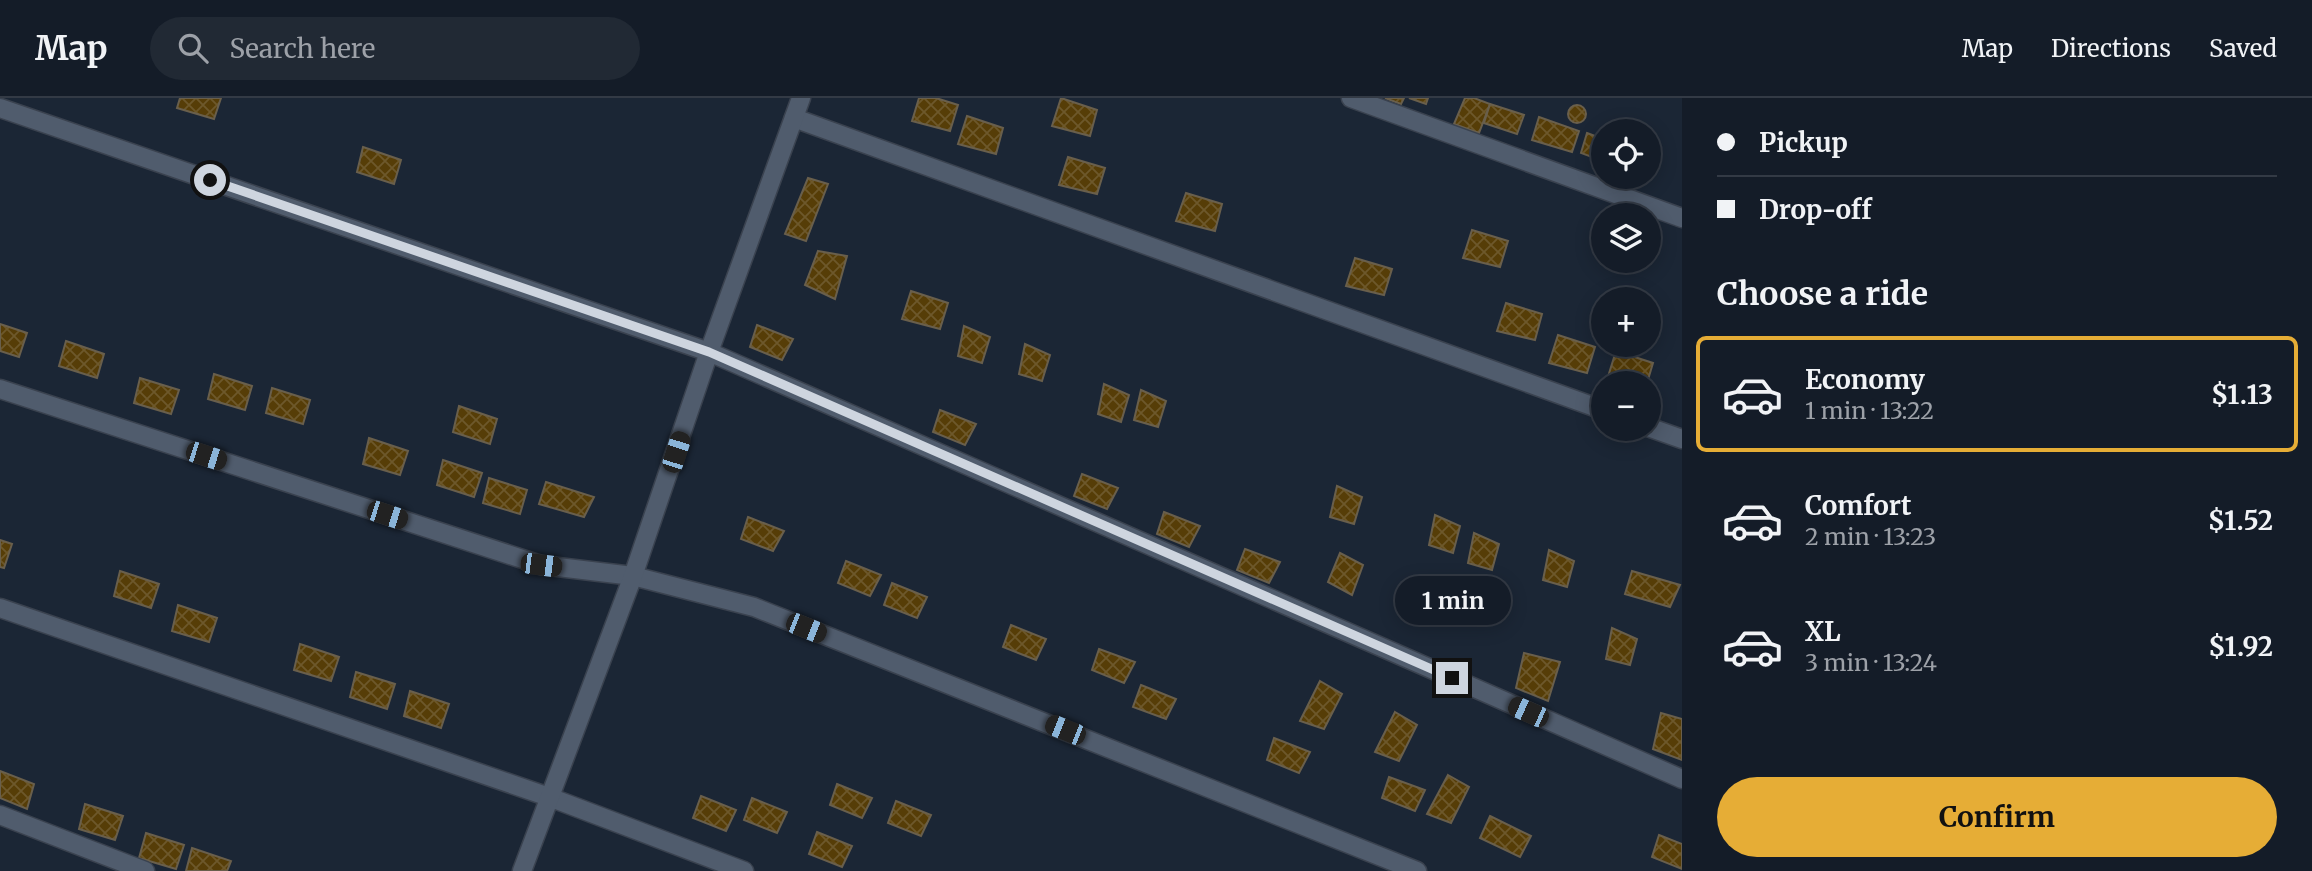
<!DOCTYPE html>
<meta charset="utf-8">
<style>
body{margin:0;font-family:Merriweather,serif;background:#212934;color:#f1f3f6;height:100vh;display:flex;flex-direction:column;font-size:26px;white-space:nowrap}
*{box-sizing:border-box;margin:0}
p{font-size:23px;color:#9da1a8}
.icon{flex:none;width:38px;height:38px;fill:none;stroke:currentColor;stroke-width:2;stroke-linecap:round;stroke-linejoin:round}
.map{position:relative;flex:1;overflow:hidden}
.drawer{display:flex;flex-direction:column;background:#141c28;width:630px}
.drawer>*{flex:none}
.hud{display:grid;align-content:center;height:154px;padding:0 35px;background:#141c28}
.tools{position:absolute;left:1591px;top:21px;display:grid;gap:14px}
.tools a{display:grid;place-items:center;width:70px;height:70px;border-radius:50%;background:#141c28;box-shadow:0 4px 18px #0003,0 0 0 2px #333a45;font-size:35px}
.end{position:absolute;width:32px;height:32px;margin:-16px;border:9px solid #ced5df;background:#111;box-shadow:0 0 0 4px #111}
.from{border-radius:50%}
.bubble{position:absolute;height:49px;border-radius:24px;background:#141c28;box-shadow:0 4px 18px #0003,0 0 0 2px #333a45;font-size:23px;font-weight:700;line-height:49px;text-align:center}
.car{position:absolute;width:21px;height:42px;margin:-21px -10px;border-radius:9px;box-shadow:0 0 5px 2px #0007;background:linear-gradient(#222 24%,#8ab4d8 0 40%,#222 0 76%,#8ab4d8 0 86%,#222 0)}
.hud b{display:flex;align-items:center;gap:24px;height:66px;font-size:26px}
.hud b+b{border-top:2px solid #333a45}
.hud i{width:18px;height:18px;background:#f1f3f6}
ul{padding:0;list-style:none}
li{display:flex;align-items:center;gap:21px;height:116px;margin:0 14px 10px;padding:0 21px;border:4px solid transparent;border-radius:10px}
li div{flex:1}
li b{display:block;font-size:26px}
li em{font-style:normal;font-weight:700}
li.selected{border-color:#e6ad36}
li>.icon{width:63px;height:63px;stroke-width:1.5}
h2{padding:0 35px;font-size:32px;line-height:84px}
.action{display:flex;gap:14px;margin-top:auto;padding:14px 35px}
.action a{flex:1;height:80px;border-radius:42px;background:#e6ad36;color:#111;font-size:28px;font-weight:700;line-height:80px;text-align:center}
header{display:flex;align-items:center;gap:42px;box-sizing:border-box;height:98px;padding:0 35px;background:#141c28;border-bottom:2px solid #333a45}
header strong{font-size:33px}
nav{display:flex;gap:38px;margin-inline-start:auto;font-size:24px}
.search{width:490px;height:63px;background:#212934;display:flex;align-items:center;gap:18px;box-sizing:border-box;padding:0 24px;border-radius:38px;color:#9da1a8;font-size:26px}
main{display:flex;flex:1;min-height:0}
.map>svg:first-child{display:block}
.building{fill:url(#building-cross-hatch);stroke:#695f4c;stroke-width:2}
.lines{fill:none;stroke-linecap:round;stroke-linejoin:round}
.street-casing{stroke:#3a424f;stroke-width:21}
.street{stroke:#505c6d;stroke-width:18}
.route{stroke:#ced5df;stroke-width:9}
</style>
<header>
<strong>Map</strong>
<div class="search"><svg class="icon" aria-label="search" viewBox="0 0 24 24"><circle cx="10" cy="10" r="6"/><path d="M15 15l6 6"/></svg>Search here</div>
<nav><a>Map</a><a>Directions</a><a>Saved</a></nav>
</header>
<main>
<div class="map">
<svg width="1682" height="773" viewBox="0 0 1682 773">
<defs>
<pattern id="building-cross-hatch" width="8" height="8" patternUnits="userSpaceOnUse" patternTransform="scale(1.75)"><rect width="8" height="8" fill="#563d07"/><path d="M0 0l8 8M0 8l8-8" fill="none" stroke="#6d582b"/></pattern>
</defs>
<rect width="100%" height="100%" fill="#1b2635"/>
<g class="building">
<path d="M 180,0 L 221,0 L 214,21 L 177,10 Z"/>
<path d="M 919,0 L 936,0 L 958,7 L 950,33 L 912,23 Z"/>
<path d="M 1061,0 L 1097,12 L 1090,38 L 1052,28 Z"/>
<path d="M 1385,0 L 1404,0 L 1401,6 Z"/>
<path d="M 1409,0 L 1428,0 L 1426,6 Z"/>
<path d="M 1465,0 L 1474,0 L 1490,6 L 1479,35 L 1454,26 Z"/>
<path d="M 1490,6 L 1524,17 L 1517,36 L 1484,25 Z"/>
<circle cx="1577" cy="16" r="9"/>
<path d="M 967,18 L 1003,30 L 996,56 L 958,46 Z"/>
<path d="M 1539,19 L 1579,33 L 1572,54 L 1532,42 Z"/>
<path d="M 1587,35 L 1603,41 L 1603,63 L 1581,55 Z"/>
<path d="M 363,49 L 401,62 L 394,86 L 357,74 Z"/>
<path d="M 1068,59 L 1105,70 L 1097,96 L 1059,87 Z"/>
<path d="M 1603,77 L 1603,79 L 1627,79 L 1624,88 L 1602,81 Z"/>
<path d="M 808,80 L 828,86 L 806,143 L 785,136 Z"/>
<path d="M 1186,95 L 1222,106 L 1215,133 L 1176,123 Z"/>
<path d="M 1472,132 L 1508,143 L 1500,169 L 1463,160 Z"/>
<path d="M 818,153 L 847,158 L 835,201 L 805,187 Z"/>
<path d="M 1355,160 L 1392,171 L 1384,197 L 1346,188 Z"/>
<path d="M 911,193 L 948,205 L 940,231 L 902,221 Z"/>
<path d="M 1506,205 L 1542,216 L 1535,242 L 1497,233 Z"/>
<path d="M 0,226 L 27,235 L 19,259 L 0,253 Z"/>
<path d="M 757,227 L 793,241 L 782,262 L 750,249 Z"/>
<path d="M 964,228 L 990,239 L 982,265 L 958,258 Z"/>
<path d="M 1558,237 L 1595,249 L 1587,275 L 1549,265 Z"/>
<path d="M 66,243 L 104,256 L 97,280 L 59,268 Z"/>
<path d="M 1025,246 L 1050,257 L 1042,283 L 1019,276 Z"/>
<path d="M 1616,253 L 1653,265 L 1647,285 L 1622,285 L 1607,282 Z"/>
<path d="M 214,276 L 252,288 L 245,312 L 208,301 Z"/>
<path d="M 140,280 L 179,292 L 171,316 L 134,305 Z"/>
<path d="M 1104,286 L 1129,297 L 1121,324 L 1098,316 Z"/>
<path d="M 272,290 L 310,302 L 303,326 L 266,315 Z"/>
<path d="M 1141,292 L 1166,303 L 1158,329 L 1134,322 Z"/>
<path d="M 459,308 L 497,321 L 490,346 L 453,334 Z"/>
<path d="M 940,312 L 976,326 L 965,347 L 933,334 Z"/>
<path d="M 369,340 L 408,353 L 400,377 L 363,366 Z"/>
<path d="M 443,362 L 482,375 L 474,399 L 437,387 Z"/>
<path d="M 1082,376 L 1118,390 L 1107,411 L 1074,398 Z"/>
<path d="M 489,380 L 527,392 L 520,416 L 483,405 Z"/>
<path d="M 546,384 L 594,399 L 584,419 L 539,406 Z"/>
<path d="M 1337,388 L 1362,399 L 1354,426 L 1330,419 Z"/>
<path d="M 1164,414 L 1200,428 L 1189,449 L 1157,436 Z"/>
<path d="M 1435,417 L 1460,428 L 1453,455 L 1429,447 Z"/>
<path d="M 748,419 L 784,433 L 773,453 L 741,441 Z"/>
<path d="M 1474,435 L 1499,446 L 1492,472 L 1468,465 Z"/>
<path d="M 0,442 L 12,446 L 4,470 L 0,469 Z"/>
<path d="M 1245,451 L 1280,464 L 1269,485 L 1237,472 Z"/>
<path d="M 1549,452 L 1574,463 L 1567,489 L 1543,482 Z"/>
<path d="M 1340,455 L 1363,467 L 1352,497 L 1328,484 Z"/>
<path d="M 846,463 L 881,477 L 870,498 L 838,485 Z"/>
<path d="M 120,473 L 159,486 L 151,510 L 114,498 Z"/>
<path d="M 1632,473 L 1680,487 L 1670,509 L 1625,496 Z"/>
<path d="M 892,485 L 927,499 L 917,520 L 884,507 Z"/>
<path d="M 178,507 L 217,520 L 209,544 L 172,533 Z"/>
<path d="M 1011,527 L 1046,541 L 1036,562 L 1003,549 Z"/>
<path d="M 1612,530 L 1637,541 L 1630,567 L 1606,561 Z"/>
<path d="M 300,546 L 339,559 L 331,583 L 294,572 Z"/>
<path d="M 1099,551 L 1135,564 L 1124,585 L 1092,572 Z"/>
<path d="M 1524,555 L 1560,564 L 1548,603 L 1516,590 Z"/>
<path d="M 356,574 L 395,586 L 387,611 L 350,599 Z"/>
<path d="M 1320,583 L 1342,596 L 1324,631 L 1300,623 Z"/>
<path d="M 1141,587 L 1176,601 L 1166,621 L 1133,609 Z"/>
<path d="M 410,593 L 449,606 L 441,630 L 404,618 Z"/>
<path d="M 1395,614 L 1417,627 L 1399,663 L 1375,654 Z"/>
<path d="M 1661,615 L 1682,621 L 1682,662 L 1653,651 Z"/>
<path d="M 1274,640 L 1310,654 L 1299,675 L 1267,662 Z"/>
<path d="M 0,673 L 34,686 L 27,711 L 0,700 Z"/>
<path d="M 1448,677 L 1469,689 L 1451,725 L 1427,716 Z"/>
<path d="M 1389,679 L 1425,692 L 1415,713 L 1382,700 Z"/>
<path d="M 837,686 L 872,700 L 862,720 L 830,707 Z"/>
<path d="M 701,698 L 736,712 L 726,733 L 693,720 Z"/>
<path d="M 752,700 L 787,714 L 777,735 L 744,722 Z"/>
<path d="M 896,703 L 931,717 L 921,738 L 888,725 Z"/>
<path d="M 85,706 L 123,718 L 115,742 L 79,731 Z"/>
<path d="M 1490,718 L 1531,738 L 1520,759 L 1480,740 Z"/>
<path d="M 817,734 L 852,748 L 842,769 L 809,756 Z"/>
<path d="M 146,735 L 184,747 L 176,771 L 139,760 Z"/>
<path d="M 1659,737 L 1682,746 L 1682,771 L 1652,759 Z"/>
<path d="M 192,750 L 231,763 L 227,773 L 186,773 Z"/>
</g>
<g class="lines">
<g class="street-casing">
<g id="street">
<path d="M 1351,0 L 1682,120"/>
<path d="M 0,10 L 709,254 L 1682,681"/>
<path d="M 794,20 L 1603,312"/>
<path d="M 0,291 L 541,467 L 633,478 L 754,509 L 1417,773"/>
<path d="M 1648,329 L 1682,341"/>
<path d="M 0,510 L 549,699 L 744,773"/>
<path d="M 0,717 L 145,773"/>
<path d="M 522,773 L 633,478 L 709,254 L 801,0"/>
</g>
</g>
<use href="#street" class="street"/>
</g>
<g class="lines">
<path class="route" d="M 210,82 L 709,254 L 1452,580"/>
</g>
</svg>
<div class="tools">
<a><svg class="icon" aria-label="locate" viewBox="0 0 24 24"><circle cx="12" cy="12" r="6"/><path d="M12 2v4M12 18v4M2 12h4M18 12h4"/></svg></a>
<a><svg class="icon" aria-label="layers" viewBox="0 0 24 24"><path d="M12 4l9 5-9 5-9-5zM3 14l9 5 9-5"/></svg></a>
<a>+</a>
<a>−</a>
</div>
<i class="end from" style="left:210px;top:82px"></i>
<i class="end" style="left:1452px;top:580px"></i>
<div class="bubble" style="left:1395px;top:478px;width:116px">1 min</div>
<i class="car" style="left:676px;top:354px;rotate:18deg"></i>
<i class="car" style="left:206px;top:358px;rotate:108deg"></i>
<i class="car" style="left:387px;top:417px;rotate:108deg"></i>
<i class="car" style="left:541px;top:467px;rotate:97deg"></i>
<i class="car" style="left:806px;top:530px;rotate:112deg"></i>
<i class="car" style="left:1528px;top:614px;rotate:294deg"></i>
<i class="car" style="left:1065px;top:632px;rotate:292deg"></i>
</div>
<section class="drawer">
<div class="hud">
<b><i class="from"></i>Pickup</b>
<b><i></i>Drop-off</b>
</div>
<h2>Choose a ride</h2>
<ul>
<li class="selected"><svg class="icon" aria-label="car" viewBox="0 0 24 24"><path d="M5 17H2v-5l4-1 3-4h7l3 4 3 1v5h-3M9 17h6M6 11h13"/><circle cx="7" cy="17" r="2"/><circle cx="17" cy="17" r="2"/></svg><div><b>Economy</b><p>1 min · 13:22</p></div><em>$1.13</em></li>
<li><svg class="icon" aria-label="car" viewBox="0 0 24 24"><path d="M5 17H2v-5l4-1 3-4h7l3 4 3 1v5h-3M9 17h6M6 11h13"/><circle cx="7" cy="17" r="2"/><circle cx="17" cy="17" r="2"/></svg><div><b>Comfort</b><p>2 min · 13:23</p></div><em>$1.52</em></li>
<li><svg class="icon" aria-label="car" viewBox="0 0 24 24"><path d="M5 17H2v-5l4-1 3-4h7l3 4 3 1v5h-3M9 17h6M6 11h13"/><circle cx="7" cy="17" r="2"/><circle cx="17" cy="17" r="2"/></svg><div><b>XL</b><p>3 min · 13:24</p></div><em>$1.92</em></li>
</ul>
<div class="action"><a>Confirm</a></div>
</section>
</main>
